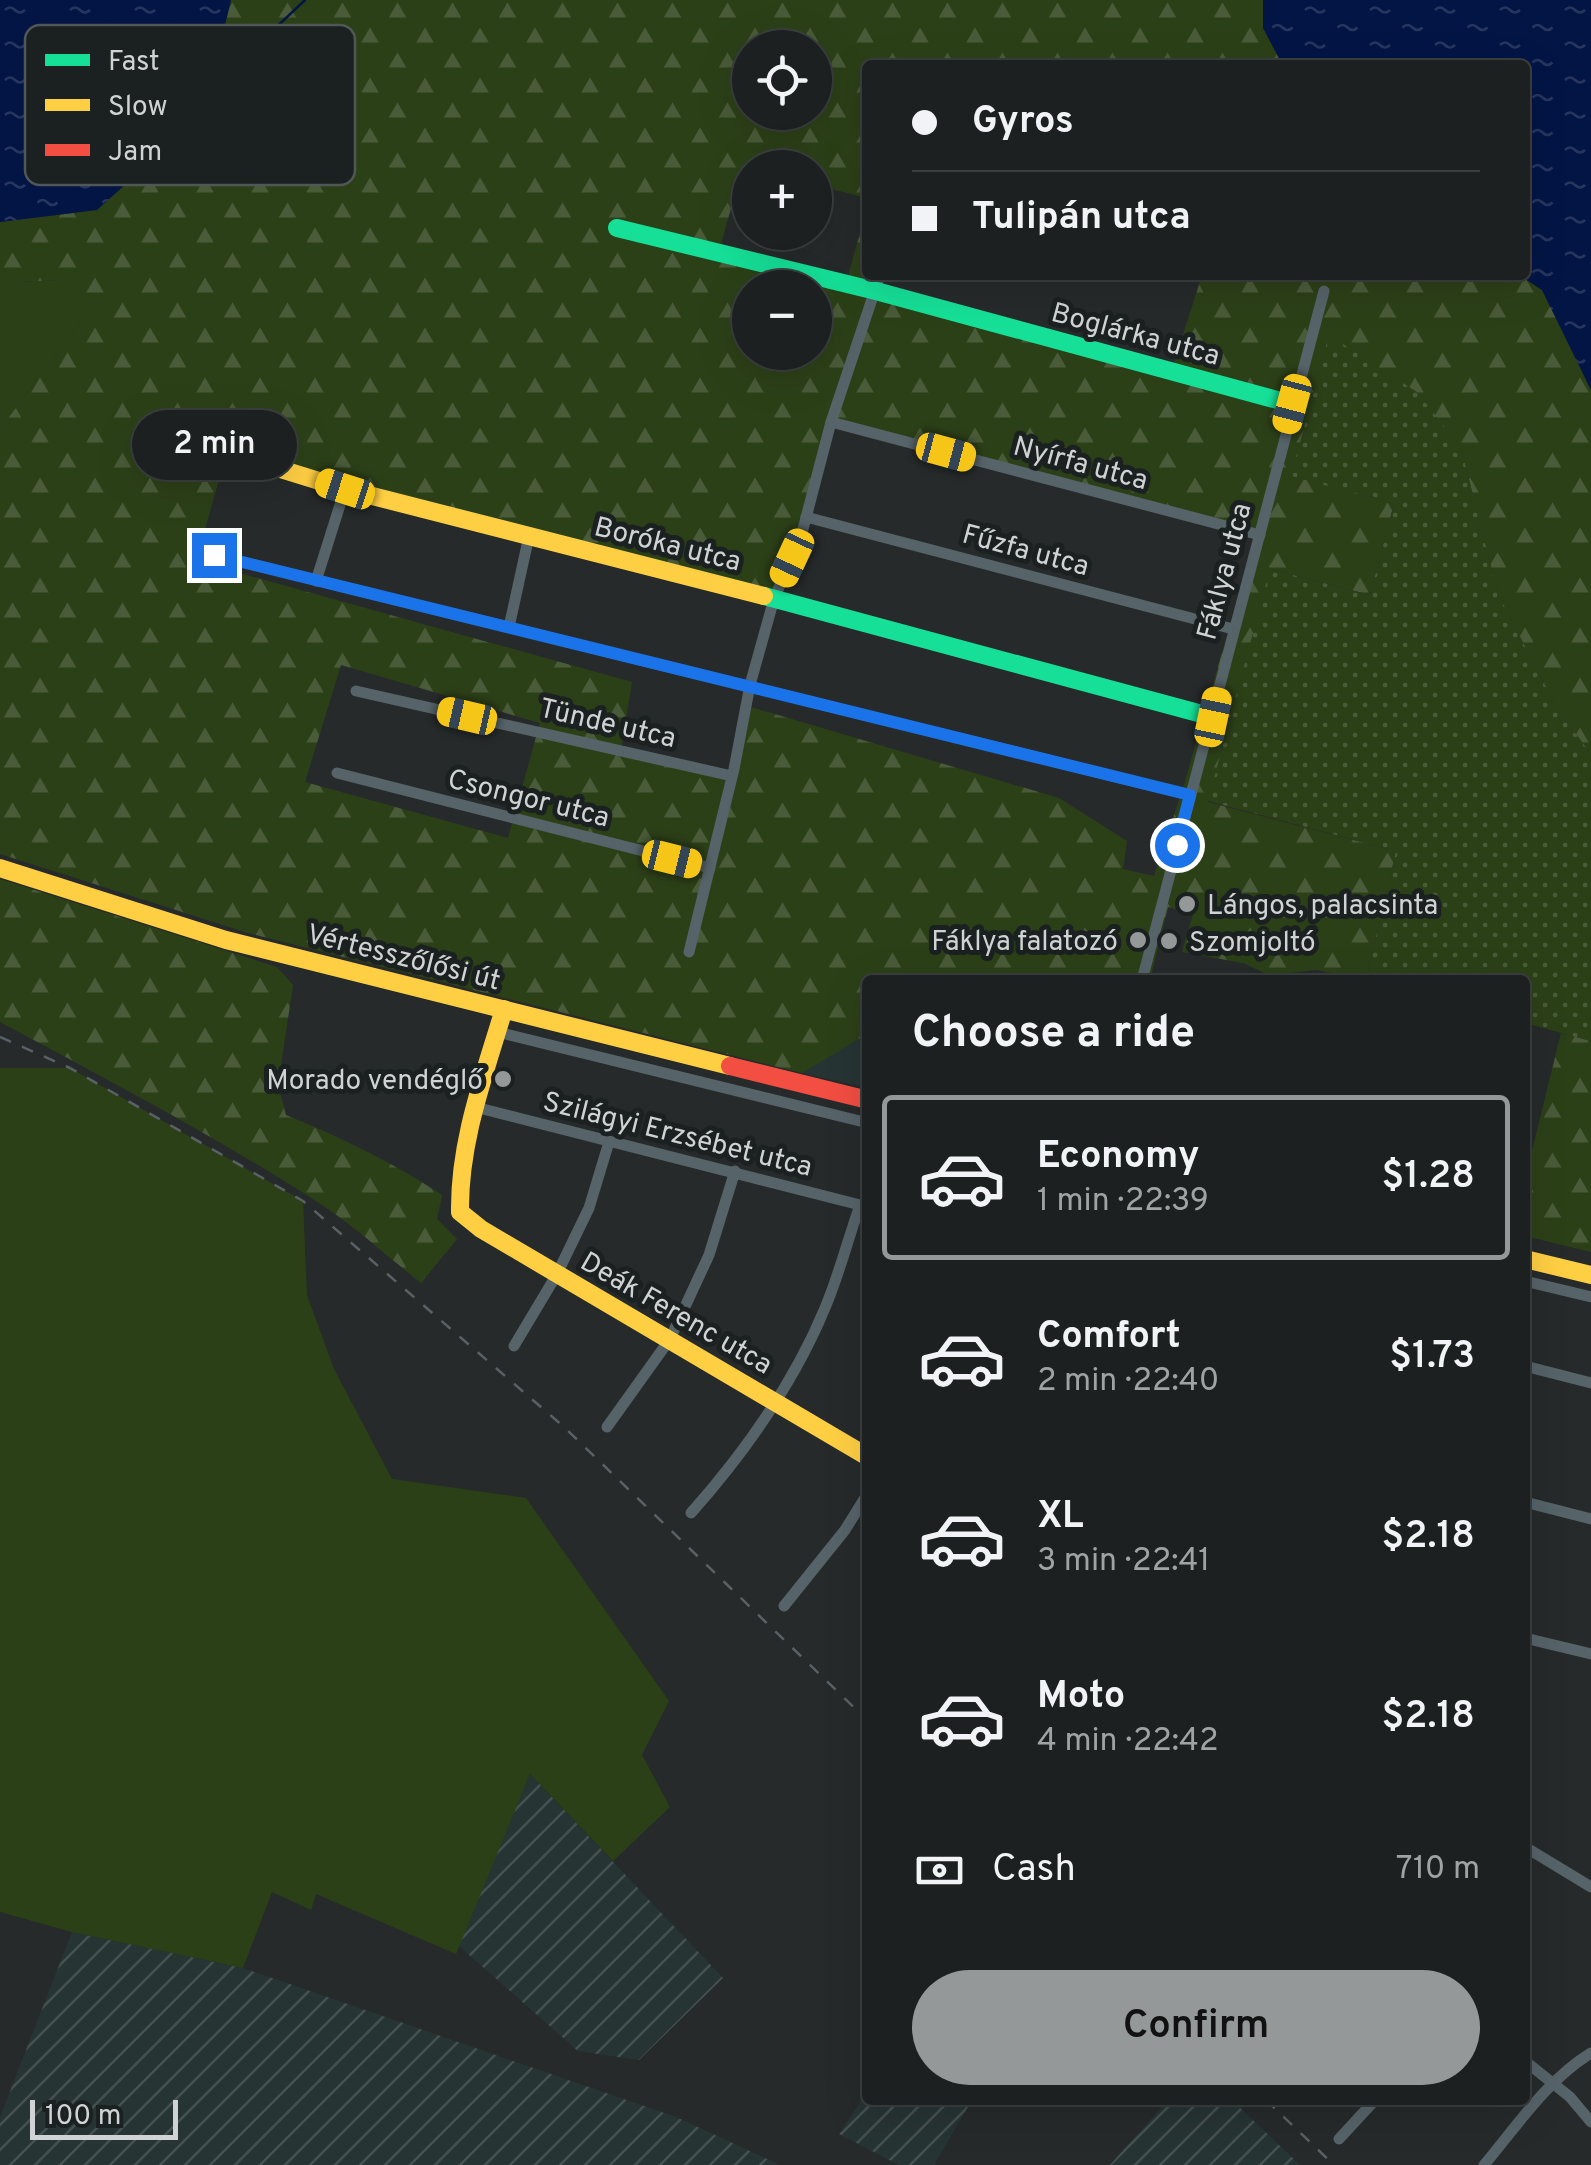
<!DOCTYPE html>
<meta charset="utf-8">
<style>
body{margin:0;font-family:Overpass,sans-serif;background:#292d2d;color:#f1f3f6;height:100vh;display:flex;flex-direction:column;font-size:38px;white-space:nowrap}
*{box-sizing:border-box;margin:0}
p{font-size:32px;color:#a0a3a5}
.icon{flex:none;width:55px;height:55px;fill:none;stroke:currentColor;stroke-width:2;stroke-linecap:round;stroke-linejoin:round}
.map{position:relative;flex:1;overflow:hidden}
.panel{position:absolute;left:862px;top:975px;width:668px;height:1130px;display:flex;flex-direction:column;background:#1c2020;border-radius:10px;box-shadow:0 10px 40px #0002,0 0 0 2px #3a3e3e}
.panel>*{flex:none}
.guide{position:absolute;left:862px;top:60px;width:668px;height:220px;border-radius:10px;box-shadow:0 10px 40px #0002,0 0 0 2px #3a3e3e;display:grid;align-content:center;height:220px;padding:0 50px;background:#1c2020}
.fabs{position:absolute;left:732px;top:30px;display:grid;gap:20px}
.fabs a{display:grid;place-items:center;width:100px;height:100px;border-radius:50%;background:#1c2020;box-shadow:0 10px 40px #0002,0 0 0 2px #3a3e3e;font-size:50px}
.scale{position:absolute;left:30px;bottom:25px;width:148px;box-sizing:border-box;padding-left:10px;border:5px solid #cfd3d3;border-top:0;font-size:28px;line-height:35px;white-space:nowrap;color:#cfd3d3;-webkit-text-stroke:8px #1b2121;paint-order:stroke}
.end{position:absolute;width:45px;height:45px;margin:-22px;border:12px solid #1a73e8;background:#fff;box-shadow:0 0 0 5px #fff}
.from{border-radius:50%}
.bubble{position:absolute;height:70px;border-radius:35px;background:#1c2020;box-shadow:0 10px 40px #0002,0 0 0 2px #3a3e3e;font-size:32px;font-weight:600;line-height:70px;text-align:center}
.car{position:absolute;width:30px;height:60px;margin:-30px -15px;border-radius:12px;box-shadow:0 0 8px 2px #0007;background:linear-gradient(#f5c518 24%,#345 0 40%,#f5c518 0 76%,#345 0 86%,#f5c518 0)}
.guide b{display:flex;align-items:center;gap:35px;height:95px;font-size:38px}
.guide b+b{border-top:2px solid #3a3e3e}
.guide i{width:25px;height:25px;background:#f1f3f6}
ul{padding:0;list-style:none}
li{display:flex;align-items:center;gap:30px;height:165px;margin:0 20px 15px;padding:0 30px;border:5px solid transparent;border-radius:10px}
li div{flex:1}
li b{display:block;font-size:38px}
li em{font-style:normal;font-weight:600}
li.on{border-color:#949898}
li>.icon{width:90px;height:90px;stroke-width:1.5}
h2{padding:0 50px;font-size:45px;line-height:120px}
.pay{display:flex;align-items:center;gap:25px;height:110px;padding:0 50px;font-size:38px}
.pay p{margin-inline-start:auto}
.button{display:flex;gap:20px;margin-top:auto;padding:20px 50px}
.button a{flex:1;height:115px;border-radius:60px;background:#949898;color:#111;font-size:40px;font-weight:600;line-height:115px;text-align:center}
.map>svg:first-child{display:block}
.built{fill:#273434}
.industrial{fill:url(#industrial-furrows)}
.grass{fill:#2c4018}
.forest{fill:url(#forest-firs);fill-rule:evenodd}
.park{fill:url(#park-dots)}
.water{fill:url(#water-ripples);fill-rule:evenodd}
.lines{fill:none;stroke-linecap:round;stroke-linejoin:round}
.stream{stroke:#031545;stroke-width:2.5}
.street{stroke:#566369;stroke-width:11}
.fast{stroke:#16e098;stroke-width:18}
.slow{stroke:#ffcf43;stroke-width:18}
.jam{stroke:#f24e42;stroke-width:18}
.rail{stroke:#5a6166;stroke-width:2.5;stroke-dasharray:12 12;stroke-linecap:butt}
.route{stroke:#1a73e8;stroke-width:12}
.poi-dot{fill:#949898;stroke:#1b2121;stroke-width:4}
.labels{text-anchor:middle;stroke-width:10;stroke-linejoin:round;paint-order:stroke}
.street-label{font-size:28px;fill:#cfd3d3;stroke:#1b2121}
.poi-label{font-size:28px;fill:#cfd3d3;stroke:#1b2121;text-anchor:start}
.key{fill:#1b2121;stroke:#515656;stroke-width:2.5}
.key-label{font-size:28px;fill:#cfd3d3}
</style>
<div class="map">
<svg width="1591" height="2165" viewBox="0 0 1591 2165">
<defs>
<pattern id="industrial-furrows" width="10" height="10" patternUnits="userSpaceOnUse" patternTransform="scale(2.5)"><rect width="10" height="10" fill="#273434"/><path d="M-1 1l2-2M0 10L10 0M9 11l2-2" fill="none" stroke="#455050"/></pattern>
<pattern id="forest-firs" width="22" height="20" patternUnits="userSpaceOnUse" patternTransform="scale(2.5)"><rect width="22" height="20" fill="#2c4018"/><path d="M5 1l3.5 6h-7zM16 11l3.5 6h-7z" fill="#4a5b39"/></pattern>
<pattern id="park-dots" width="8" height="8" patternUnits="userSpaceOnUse" patternTransform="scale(2.5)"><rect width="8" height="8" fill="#2c4018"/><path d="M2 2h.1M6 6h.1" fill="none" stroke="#4a5b39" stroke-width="1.8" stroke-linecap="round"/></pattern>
<pattern id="water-ripples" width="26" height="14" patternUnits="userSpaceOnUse" patternTransform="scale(2.5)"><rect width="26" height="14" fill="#031545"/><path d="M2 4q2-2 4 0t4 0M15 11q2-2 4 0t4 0" fill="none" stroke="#27365f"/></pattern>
</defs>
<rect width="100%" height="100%" fill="#262a2a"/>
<path class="built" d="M 867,1034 L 867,1088 L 802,1073 L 851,1041 Z"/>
<g class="industrial">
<path d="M 530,1774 L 723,1978 L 639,2060 L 578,2051 L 458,1945 Z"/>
<path d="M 72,1932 L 243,1968 L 676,2117 L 780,2165 L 0,2165 L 0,2117 Z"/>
<path d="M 867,2092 L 868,2100 L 972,2100 L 934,2165 L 899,2165 L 839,2134 Z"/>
<path d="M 1168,2100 L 1232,2100 L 1300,2165 L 1110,2165 Z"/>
</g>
<g class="grass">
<path d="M 57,280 L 97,300 L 0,429 L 0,299 L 17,282 Z"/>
<path d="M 0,1068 L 70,1068 L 303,1201 L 307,1295 L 334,1369 L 392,1479 L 526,1498 L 669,1701 L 642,1755 L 670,1807 L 613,1861 L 530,1774 L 456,1954 L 316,1894 L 311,1910 L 272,1892 L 243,1968 L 72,1932 L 0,1912 Z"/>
</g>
<g class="forest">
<path d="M 231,0 L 1263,0 L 1263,28 L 1280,60 L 1301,65 L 868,65 L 867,198 L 815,185 L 815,168 L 743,166 L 721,244 L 848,276 L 867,207 L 868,275 L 884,275 L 881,289 L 1173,366 L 1202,275 L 1519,275 L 1542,290 L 1591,390 L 1591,754 L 1559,712 L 1498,594 L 1461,448 L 1292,476 L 1394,504 L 1370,595 L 1271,569 L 1208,802 L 1396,851 L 1366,980 L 1316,970 L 1269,975 L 1243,963 L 1182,952 L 1193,914 L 1168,907 L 1150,980 L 868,980 L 867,1034 L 802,1073 L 248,933 L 0,854 L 0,429 L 97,300 L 57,280 L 17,282 L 0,299 L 0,222 L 97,210 L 127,183 L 214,156 L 206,116 L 188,108 L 196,38 L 230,60 L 223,33 ZM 750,48 L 815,48 L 815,112 L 750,112 ZM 750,288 L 815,288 L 815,352 L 750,352 ZM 832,422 L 1257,531 L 1183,788 L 1154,876 L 1123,869 L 1127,841 L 1059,798 L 744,705 L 726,780 L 621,750 L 632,682 L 196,561 L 224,462 L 694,573 L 774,599 L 802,533 ZM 341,665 L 540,723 L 508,838 L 305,782 Z"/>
<path d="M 0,879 L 277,967 L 293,985 L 278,1085 L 286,1115 C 342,1138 392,1162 442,1195 L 437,1219 L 457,1239 L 421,1283 C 389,1258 358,1229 325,1207 C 221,1139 110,1081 0,1022 Z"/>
<path d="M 1561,1033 L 1591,1041 L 1591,1252 L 1525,1236 L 1525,1179 Z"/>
</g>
<path class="park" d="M 1329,335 L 1417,392 L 1461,448 L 1498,594 L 1559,712 L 1591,754 L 1591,1041 L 1525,1023 L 1525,980 L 1366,980 L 1396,851 L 1208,801 L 1270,569 L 1370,595 L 1394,504 L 1291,476 Z"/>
<g class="water">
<path d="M 0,0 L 231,0 L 223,33 L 232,46 L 229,61 L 196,39 L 188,108 L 206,116 L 215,156 L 127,183 L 97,210 L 0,222 ZM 89,47 L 117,52 L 135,72 C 125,85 130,110 120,128 C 100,136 77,123 69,103 C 64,92 66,83 60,72 L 76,52 Z"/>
<path d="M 1263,0 L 1591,0 L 1591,390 L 1542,290 L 1519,275 L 1525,275 L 1525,65 L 1301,65 L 1280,60 L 1263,28 Z"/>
</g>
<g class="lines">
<path class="stream" d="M 231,53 L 248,54 L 305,0"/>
<g class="street">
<path d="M 831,422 L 1260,535"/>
<path d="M 806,517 L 1233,629"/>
<path d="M 214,555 L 1190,795"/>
<path d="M 316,581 L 345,489"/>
<path d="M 509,627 L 529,536"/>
<path d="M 356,691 L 732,776"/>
<path d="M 337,773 L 710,868"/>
<path d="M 689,952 L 734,769 L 750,685 L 774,599 L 802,533 L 831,422 L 880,275"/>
<path d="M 1142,980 L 1324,291"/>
<path d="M 497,1032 L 868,1123"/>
<path d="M 475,1107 L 868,1207"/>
<path d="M 1525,1281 L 1591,1297"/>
<path d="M 514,1346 L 557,1274 L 589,1208 L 609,1142"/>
<path d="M 1525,1366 L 1591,1383"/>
<path d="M 607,1427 L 670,1339 L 709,1255 L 735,1171"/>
<path d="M 1525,1502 L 1591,1519"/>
<path d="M 691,1513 C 746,1451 793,1385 825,1308 C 839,1275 848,1239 860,1205"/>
<path d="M 784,1606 L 845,1530 L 868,1493"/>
<path d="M 1525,1638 L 1591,1654"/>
<path d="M 1525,1847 L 1591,1887"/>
<path d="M 1525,2061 L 1570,2097 L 1591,2122"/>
<path d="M 1339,2139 L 1375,2100"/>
<path d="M 1484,2165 C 1517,2126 1547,2080 1591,2053"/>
</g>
<g class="fast">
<path d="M 617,228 L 876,291 L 1292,404"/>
<path d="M 764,596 L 1213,717"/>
</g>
<g class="slow">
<path d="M 225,452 L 345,489 L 764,596"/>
<path d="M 0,868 L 226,940 L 730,1066"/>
<path d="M 504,1009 C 484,1076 459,1142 460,1212 L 481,1229 L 868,1457"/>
<path d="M 1525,1259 L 1591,1275"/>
</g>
<path class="jam" d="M 730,1066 L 868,1100"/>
<g class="rail">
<path d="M 0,1037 L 70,1068 L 303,1201 L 564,1427 L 868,1721"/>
<path d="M 1266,2100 L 1334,2165"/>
</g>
</g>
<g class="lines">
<path class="route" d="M 214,555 L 1190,795 L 1177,845"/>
</g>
<g class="poi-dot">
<circle cx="1187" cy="904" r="10"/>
<circle cx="1138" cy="940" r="10"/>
<circle cx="1169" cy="941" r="10"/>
<circle cx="503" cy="1079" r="10"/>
</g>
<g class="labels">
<g class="street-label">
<text transform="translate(1136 333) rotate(15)" y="10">Boglárka utca</text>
<text transform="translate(1081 462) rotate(15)" y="10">Nyírfa utca</text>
<text transform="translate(668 543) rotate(14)" y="10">Boróka utca</text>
<text transform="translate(1026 549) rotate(15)" y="10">Fűzfa utca</text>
<text transform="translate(1223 571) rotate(-75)" y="10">Fáklya utca</text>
<text transform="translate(608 722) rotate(13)" y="10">Tünde utca</text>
<text transform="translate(529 797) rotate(14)" y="10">Csongor utca</text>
<text transform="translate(404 956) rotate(14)" y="10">Vértesszőlősi út</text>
<text transform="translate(678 1133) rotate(14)" y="10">Szilágyi Erzsébet utca</text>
<text transform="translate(677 1312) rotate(30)" y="10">Deák Ferenc utca</text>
</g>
<g class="poi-label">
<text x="1207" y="914">Lángos, palacsinta</text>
<text x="1118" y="950" text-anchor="end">Fáklya falatozó</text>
<text x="1189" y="951">Szomjoltó</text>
<text x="483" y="1089" text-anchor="end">Morado vendéglő</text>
</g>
</g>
<rect x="25" y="25" width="330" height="160" rx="15" class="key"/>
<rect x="45" y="54" width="45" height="12" fill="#16e098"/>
<rect x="45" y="99" width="45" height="12" fill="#ffcf43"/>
<rect x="45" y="144" width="45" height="12" fill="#f24e42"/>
<g class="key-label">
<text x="108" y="70">Fast</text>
<text x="108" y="115">Slow</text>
<text x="108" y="160">Jam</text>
</g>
</svg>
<div class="fabs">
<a><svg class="icon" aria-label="locate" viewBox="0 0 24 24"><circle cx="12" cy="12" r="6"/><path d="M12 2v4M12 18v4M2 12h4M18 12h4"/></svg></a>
<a>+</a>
<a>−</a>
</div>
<div class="scale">100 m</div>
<i class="end from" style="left:1177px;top:845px"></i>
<i class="end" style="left:214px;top:555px"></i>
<div class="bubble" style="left:132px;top:410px;width:165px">2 min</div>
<i class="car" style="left:1292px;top:404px;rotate:195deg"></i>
<i class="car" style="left:946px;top:452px;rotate:105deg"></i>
<i class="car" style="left:345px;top:489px;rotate:288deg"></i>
<i class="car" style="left:792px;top:558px;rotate:205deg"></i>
<i class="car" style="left:467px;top:716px;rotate:283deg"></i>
<i class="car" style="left:1213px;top:717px;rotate:12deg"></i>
<i class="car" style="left:672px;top:859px;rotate:104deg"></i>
<div class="guide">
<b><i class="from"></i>Gyros</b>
<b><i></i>Tulipán utca</b>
</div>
<section class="panel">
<h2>Choose a ride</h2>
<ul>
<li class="on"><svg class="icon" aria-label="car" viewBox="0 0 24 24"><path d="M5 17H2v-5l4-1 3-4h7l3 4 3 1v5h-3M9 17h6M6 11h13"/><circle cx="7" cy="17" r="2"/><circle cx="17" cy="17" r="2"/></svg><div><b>Economy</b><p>1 min · 22:39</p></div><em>$1.28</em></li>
<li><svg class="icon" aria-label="car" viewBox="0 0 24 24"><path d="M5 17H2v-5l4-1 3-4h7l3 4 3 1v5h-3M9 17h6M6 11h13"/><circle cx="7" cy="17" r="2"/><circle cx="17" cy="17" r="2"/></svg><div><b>Comfort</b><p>2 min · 22:40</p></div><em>$1.73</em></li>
<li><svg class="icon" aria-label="car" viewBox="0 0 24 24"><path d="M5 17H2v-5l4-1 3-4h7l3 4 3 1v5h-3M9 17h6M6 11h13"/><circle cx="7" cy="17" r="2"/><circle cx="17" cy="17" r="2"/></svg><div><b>XL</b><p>3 min · 22:41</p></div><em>$2.18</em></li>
<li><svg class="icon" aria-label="car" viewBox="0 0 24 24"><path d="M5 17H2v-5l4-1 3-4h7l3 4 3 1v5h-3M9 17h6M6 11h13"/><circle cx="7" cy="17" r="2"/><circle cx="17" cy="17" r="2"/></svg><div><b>Moto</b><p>4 min · 22:42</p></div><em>$2.18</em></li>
</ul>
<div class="pay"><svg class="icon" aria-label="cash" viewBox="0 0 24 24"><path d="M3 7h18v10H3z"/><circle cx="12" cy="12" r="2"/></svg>Cash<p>710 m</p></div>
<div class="button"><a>Confirm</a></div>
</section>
</div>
